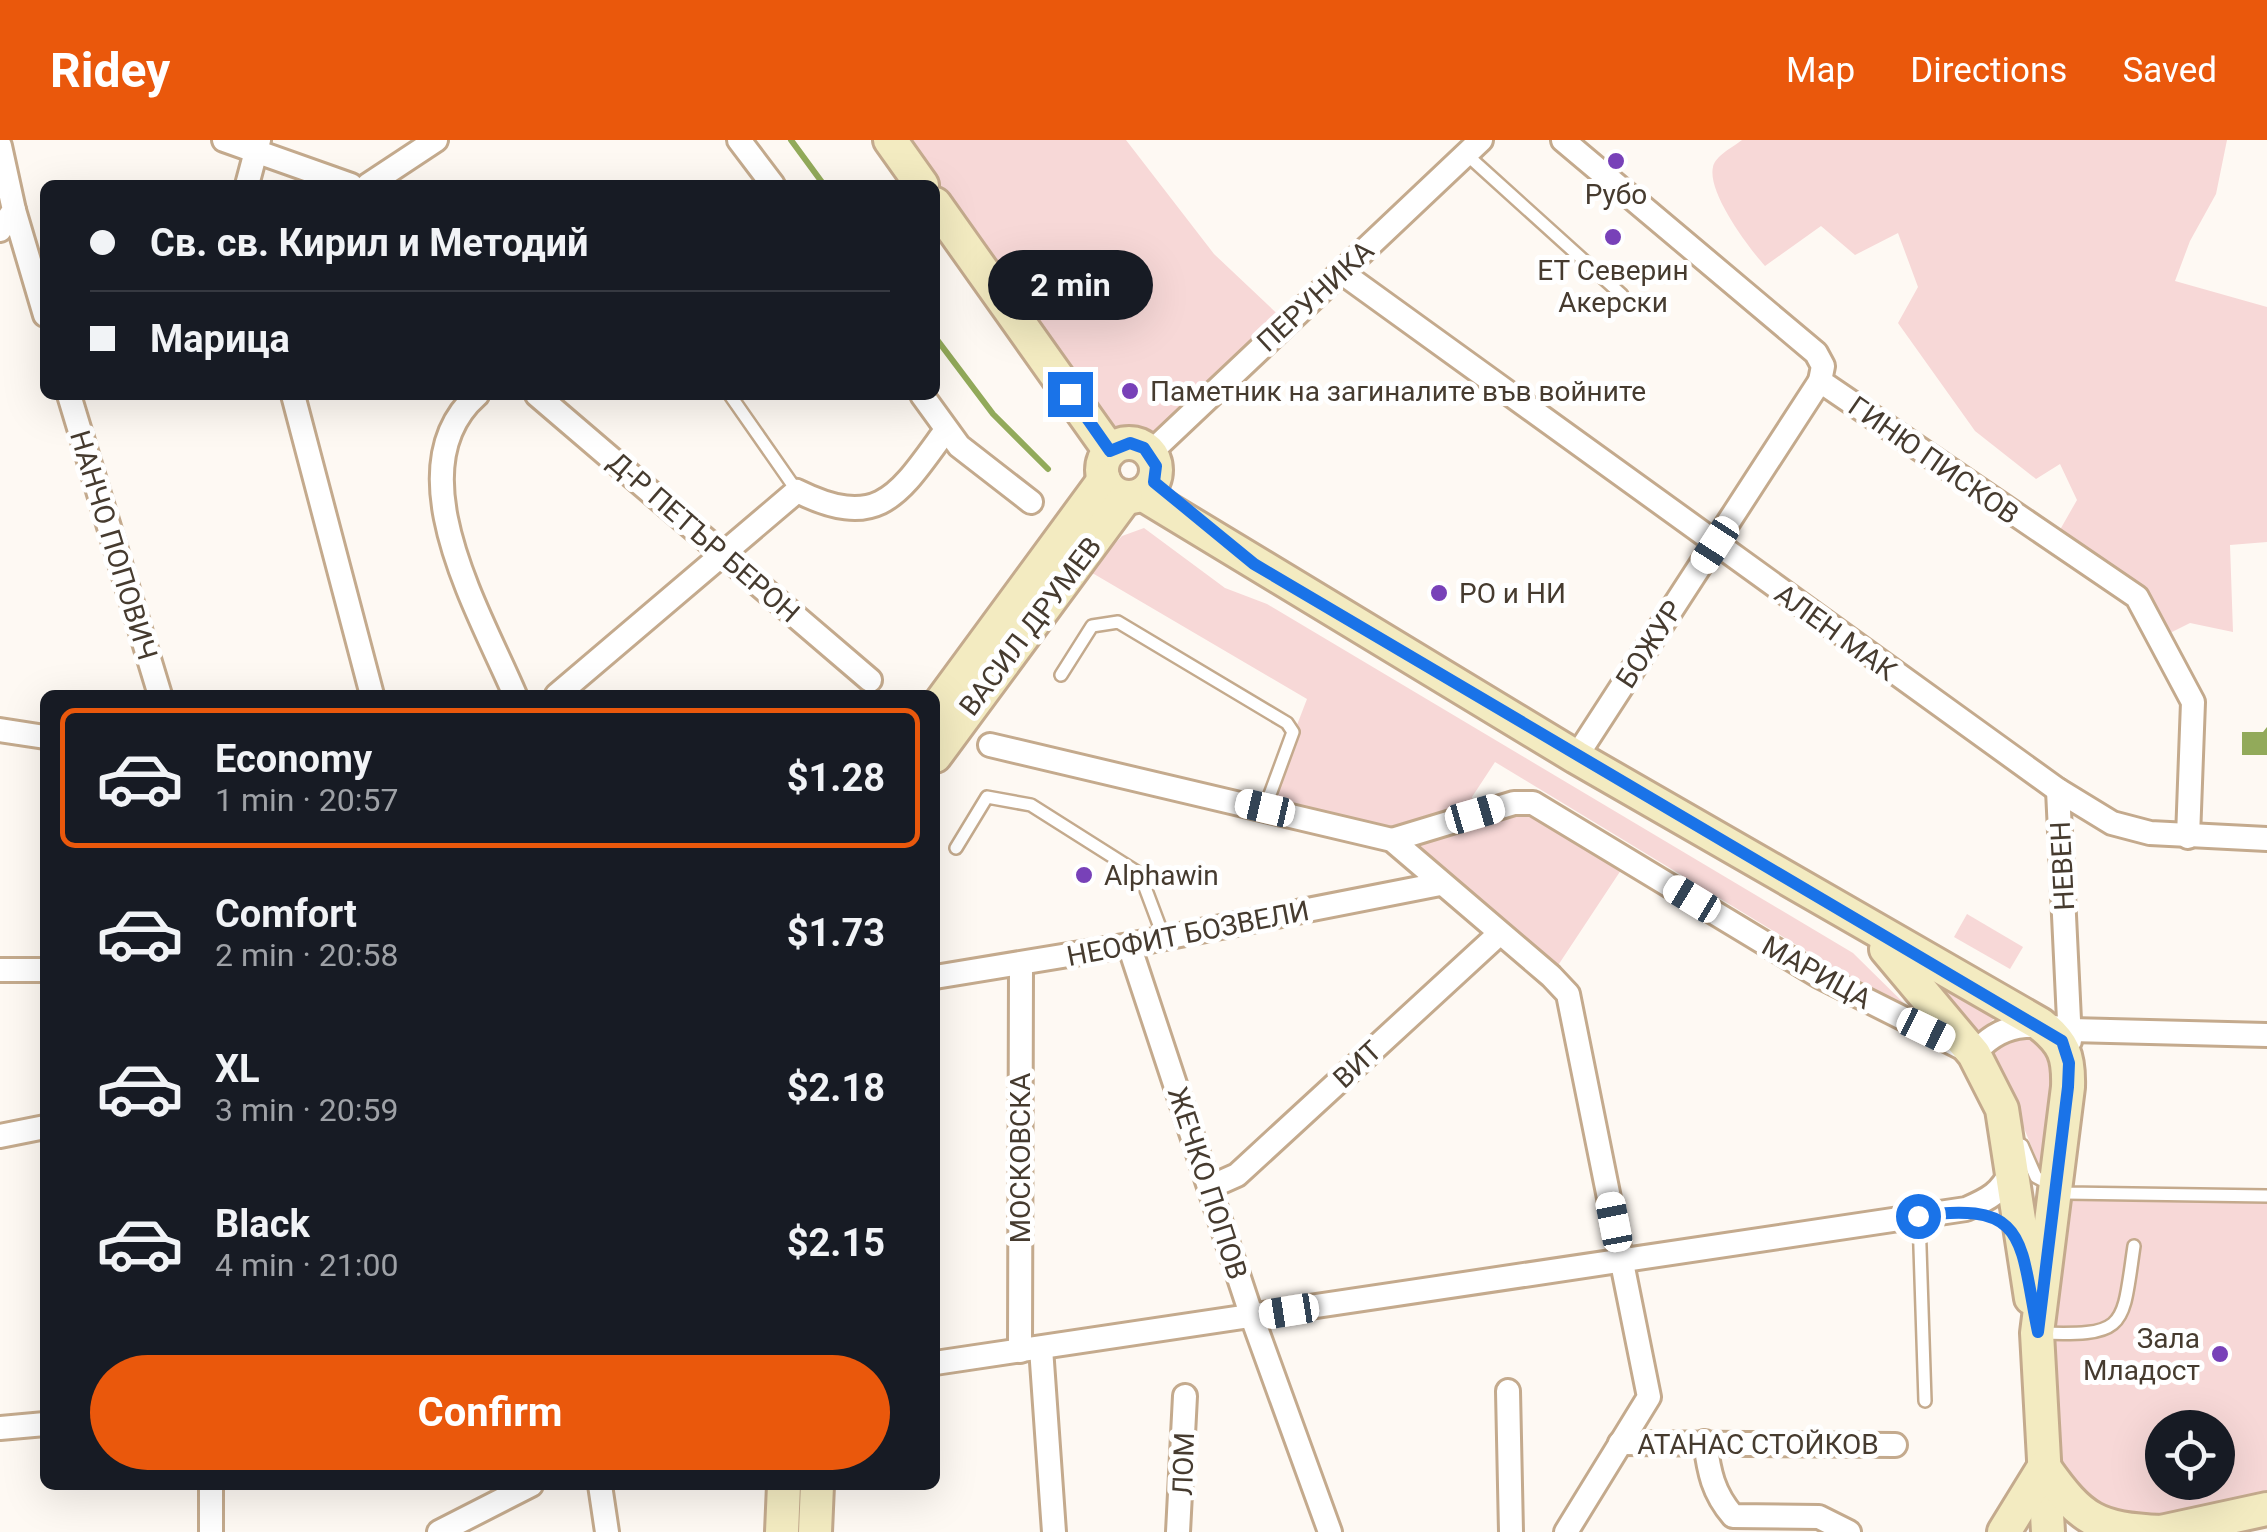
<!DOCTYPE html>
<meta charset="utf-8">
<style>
body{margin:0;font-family:Roboto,sans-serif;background:#242831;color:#f1f3f6;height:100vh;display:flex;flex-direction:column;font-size:38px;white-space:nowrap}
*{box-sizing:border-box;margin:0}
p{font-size:32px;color:#9ea1a6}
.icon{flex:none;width:55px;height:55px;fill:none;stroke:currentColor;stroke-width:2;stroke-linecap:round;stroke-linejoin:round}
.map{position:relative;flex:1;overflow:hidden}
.details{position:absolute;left:40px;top:550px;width:900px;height:800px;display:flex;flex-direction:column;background:#171b24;border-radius:15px;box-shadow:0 10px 40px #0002}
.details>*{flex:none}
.guide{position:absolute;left:40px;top:40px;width:900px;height:220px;border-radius:15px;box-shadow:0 10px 40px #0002;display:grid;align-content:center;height:220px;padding:0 50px;background:#171b24}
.buttons{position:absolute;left:2145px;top:1270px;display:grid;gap:20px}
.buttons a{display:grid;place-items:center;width:90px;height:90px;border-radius:50%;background:#171b24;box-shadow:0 10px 40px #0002;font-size:50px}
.end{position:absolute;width:45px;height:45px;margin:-22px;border:12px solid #1a73e8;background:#fff;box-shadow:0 0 0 5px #fff}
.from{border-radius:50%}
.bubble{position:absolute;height:70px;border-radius:35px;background:#171b24;box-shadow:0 10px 40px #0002;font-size:32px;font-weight:700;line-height:70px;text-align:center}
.car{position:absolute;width:30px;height:60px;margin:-30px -15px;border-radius:12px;box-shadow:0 0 8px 2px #0007;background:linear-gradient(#fff 24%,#345 0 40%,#fff 0 76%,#345 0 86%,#fff 0)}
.guide b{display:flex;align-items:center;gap:35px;height:95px;font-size:38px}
.guide b+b{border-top:2px solid #363941}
.guide i{width:25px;height:25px;background:#f1f3f6}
ul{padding:18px 0 0;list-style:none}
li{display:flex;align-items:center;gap:30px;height:140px;margin:0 20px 15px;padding:0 30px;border:5px solid transparent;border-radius:15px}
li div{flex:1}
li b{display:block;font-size:38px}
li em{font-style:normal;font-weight:700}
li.active{border-color:#ea580c}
li>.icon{width:90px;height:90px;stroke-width:1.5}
.action{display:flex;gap:20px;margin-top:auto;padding:20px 50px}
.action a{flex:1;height:115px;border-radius:60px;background:#ea580c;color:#fff;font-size:40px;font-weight:700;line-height:115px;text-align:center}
header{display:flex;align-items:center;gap:60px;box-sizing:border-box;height:140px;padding:0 50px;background:#ea580c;color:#fff}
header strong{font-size:48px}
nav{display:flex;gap:55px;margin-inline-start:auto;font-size:35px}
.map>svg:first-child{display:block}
.green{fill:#f7d8d7;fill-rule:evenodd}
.water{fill:#92aa5a}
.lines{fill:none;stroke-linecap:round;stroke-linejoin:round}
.stream{stroke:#92aa5a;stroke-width:6}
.lane-casing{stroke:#c4aa8d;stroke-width:16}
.street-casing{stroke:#c4aa8d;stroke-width:28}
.secondary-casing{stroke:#c4aa8d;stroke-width:38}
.lane{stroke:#fff;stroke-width:11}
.street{stroke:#fff;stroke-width:22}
.secondary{stroke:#f3ebc1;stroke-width:32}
.route{stroke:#1a73e8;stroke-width:12}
.poi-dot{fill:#7841b8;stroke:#fff;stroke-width:4}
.labels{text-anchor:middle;stroke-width:10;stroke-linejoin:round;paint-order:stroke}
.poi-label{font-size:28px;fill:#463b2f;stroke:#fff;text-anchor:start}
.street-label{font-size:28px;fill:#463b2f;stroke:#fff}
</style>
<header>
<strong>Ridey</strong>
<nav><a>Map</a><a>Directions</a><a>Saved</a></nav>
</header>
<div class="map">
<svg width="2267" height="1392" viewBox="0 0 2267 1392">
<rect width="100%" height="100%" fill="#fef9f3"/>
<g class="green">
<path d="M 890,0 L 1126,0 L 1214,114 L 1287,183 L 1150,313 L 1130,303 L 1110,311 Z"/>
<path d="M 1742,0 L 2227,0 L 2216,54 L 2190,101 L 2175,141 L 2267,167 L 2267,402 L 2230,405 L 2233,492 L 2190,483 L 2160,498 L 2137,457 L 2053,402 L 2077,360 L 2060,324 L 2036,339 L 1975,291 L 1898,183 L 1918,147 L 1898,93 L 1855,115 L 1821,86 L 1765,126 C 1748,107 1707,52 1713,27 C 1715,16 1733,7 1742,0 Z"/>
<path d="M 1144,388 L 1225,448 L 1267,464 L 1853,813 L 1918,877 L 1819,836 L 1826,823 L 1495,622 L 1472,657 L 1475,674 L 1514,663 L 1627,721 L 1551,836 L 1392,700 L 1265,668 L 1307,559 L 1094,434 L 1086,435 L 1122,396 Z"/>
<path d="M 1967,774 L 2023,807 L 2010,829 L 1954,797 Z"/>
<path d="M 1920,830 L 2014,874 L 1995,878 L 1974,895 Z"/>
<path d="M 2033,890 L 2058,913 L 2042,1033 L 1991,906 Z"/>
<path d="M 2053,1047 L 2267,1056 L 2267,1369 L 2162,1392 L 2066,1358 L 2037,1193 ZM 2162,1288 L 2218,1288 L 2218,1342 L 2162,1342 Z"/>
</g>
<path class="water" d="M 2267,587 L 2267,615 L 2242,615 L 2242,592 L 2263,592 Z"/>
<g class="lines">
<g class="stream">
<path d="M 791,0 L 824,45"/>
<path d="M 935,197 L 993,274 L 1048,329"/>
</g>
<g class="lane-casing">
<g id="lane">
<path d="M 1466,14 L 1622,155"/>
<path d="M 730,255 L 797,351"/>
<path d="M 1061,535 L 1092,486 L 1118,482 L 1287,583 L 1293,592 L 1265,668"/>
<path d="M 956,708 L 987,657 L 1031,665 L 1140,734 L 1164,798"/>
<path d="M 2022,1005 L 2036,1037 L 2066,1053 L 2267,1056"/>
<path d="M 1919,1077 L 1925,1261"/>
<path d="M 2039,1193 C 2128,1196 2122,1188 2134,1106"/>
</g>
</g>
<g class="street-casing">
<g id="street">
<path d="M 224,0 L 351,45"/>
<path d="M 739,0 L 773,45"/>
<path d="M 1563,0 L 1816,213 L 1823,226 L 1820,241 L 2137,457 L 2193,562 L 2188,697"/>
<path d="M 0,6 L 14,70 L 0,90"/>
<path d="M 247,45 L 259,0"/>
<path d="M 368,45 L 436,0"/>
<path d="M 14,70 L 45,175"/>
<path d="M 1341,132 L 2058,650 L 2112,683 L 2150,693 L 2267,699"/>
<path d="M 69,255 L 160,555"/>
<path d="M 293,255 L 372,555"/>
<path d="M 477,255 C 393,329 481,474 515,555"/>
<path d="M 537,255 L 870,540"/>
<path d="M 922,255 L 959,306 L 1031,362"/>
<path d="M 1150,313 L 1481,0"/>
<path d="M 557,555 L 797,351 C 880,392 899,354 946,290"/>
<path d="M 0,590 L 45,597"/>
<path d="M 990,605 L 1392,700 L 1551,836 L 1568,854 L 1649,1257 L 1566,1392"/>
<path d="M 1576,617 L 1820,241"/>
<path d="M 2058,650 L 2070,901"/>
<path d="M 1392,700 L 1514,663 L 1533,663 L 1819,836 L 1974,914 C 2001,882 2031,882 2071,890 L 2267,895"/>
<path d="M 1129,805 L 1252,1177 L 1330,1392"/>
<path d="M 0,830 L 45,830"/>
<path d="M 935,837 L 1129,805 L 1440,744"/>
<path d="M 0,996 L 45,987"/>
<path d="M 1210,1047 L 1237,1035 L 1499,794"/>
<path d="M 1041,1208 L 1054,1392"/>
<path d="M 1020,1211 L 1021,825"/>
<path d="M 935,1223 L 1966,1069 C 1989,1059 2001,1053 2012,1029"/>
<path d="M 1508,1251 L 1511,1392"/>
<path d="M 0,1288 L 45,1284"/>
<path d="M 1705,1302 C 1709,1332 1713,1353 1733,1376 L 1819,1377 L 1849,1392"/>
<path d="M 1620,1303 L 1895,1305"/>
<path d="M 211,1345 L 211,1392"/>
<path d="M 600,1345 L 607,1392"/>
<path d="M 439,1392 L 531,1345"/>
<path d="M 1178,1392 L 1185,1256"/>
</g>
</g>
<g class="secondary-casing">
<g id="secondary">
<path d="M 890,0 L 922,45"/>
<path d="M 935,64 L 1110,311"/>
<circle cx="1129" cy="330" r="27"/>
<path d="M 1142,354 L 1576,617 L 2040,884 C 2064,903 2069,916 2068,947 L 2037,1193 L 2048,1392"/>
<path d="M 935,570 L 1104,340"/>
<path d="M 935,616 L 1126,357"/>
<path d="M 1886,809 L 1974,914 L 2002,969 L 2031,1158"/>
<path d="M 782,1392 L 784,1345"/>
<path d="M 815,1392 L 817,1345"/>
<path d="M 2004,1392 L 2044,1327 C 2082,1381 2097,1389 2162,1392"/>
<path d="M 2161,1392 L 2267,1369"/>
</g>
</g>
<use href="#lane" class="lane"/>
<use href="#street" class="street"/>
<use href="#secondary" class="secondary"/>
</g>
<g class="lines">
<path class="route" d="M 1070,254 L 1110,311 L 1130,303 L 1144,308 L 1156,326 L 1154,342 L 1254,424 L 2062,901 L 2069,923 L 2068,947 L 2038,1192 C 2019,1101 2030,1060 1918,1076"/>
</g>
<g class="poi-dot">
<circle cx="1616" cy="21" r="10"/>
<circle cx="1613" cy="97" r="10"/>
<circle cx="1130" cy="251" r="10"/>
<circle cx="1439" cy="453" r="10"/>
<circle cx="1084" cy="735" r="10"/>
<circle cx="2220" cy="1214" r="10"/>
</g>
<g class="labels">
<g class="poi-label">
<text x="1616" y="64" text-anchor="middle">Рубо</text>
<text x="1613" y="140" text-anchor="middle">ЕТ Северин<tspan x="1613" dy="32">Акерски</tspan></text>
<text x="1150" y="261">Паметник на загиналите във войните</text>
<text x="1459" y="463">РО и НИ</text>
<text x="1104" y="745">Alphawin</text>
<text x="2200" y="1208" text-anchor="end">Зала<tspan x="2200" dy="32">Младост</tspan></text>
</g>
<g class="street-label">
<text transform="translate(1315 156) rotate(-43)" y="10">ПЕРУНИКА</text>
<text transform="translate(1934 320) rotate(35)" y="10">ГИНЮ ПИСКОВ</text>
<text transform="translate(704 397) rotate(41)" y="10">Д-Р ПЕТЪР БЕРОН</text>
<text transform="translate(114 405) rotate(73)" y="10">НАНЧО ПОПОВИЧ</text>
<text transform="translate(1030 486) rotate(-53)" y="10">ВАСИЛ ДРУМЕВ</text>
<text transform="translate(1836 492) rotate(36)" y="10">АЛЕН МАК</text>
<text transform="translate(1649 504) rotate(-57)" y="10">БОЖУР</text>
<text transform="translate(2062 726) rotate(-93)" y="10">НЕВЕН</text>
<text transform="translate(1188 793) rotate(-11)" y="10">НЕОФИТ БОЗВЕЛИ</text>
<text transform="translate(1817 832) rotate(29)" y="10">МАРИЦА</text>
<text transform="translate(1357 924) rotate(-43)" y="10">ВИТ</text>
<text transform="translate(1020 1018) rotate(-90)" y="10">МОСКОВСКА</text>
<text transform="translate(1208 1043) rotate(72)" y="10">ЖЕЧКО ПОПОВ</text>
<text x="1758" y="1314">АТАНАС СТОЙКОВ</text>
<text transform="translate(1183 1324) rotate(-88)" y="10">ЛОМ</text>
</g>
</g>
</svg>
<div class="buttons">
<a><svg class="icon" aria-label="locate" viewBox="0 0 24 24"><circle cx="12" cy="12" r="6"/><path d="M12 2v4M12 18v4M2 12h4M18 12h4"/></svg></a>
</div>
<i class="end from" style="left:1918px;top:1076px"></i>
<i class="end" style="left:1070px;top:254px"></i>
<div class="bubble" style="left:988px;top:110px;width:165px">2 min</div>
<i class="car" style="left:1715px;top:405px;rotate:213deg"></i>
<i class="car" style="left:1265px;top:668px;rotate:283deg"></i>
<i class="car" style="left:1475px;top:674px;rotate:74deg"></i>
<i class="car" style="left:1692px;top:759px;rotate:301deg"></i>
<i class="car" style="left:1926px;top:890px;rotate:116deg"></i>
<i class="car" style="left:1614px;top:1082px;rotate:349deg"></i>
<i class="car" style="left:1289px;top:1171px;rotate:261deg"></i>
<div class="guide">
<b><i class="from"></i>Св. св. Кирил и Методий</b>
<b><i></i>Марица</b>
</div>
<section class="details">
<ul>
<li class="active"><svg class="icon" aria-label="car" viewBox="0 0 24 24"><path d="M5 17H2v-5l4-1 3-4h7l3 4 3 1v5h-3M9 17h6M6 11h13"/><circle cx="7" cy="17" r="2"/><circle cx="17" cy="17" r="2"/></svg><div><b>Economy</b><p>1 min · 20:57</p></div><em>$1.28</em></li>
<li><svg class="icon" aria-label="car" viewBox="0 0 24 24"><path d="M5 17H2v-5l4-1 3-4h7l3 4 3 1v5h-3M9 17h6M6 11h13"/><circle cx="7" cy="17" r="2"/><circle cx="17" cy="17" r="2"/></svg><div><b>Comfort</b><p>2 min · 20:58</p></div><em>$1.73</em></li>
<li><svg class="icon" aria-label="car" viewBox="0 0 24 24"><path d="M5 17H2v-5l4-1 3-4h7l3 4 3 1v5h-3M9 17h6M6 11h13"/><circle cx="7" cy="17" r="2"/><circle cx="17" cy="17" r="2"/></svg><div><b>XL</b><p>3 min · 20:59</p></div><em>$2.18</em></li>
<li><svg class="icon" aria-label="car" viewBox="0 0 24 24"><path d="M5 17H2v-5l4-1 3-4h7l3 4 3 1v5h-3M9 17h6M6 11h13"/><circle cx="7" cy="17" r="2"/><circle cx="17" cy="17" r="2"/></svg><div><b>Black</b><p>4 min · 21:00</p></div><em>$2.15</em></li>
</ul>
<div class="action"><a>Confirm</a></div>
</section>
</div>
